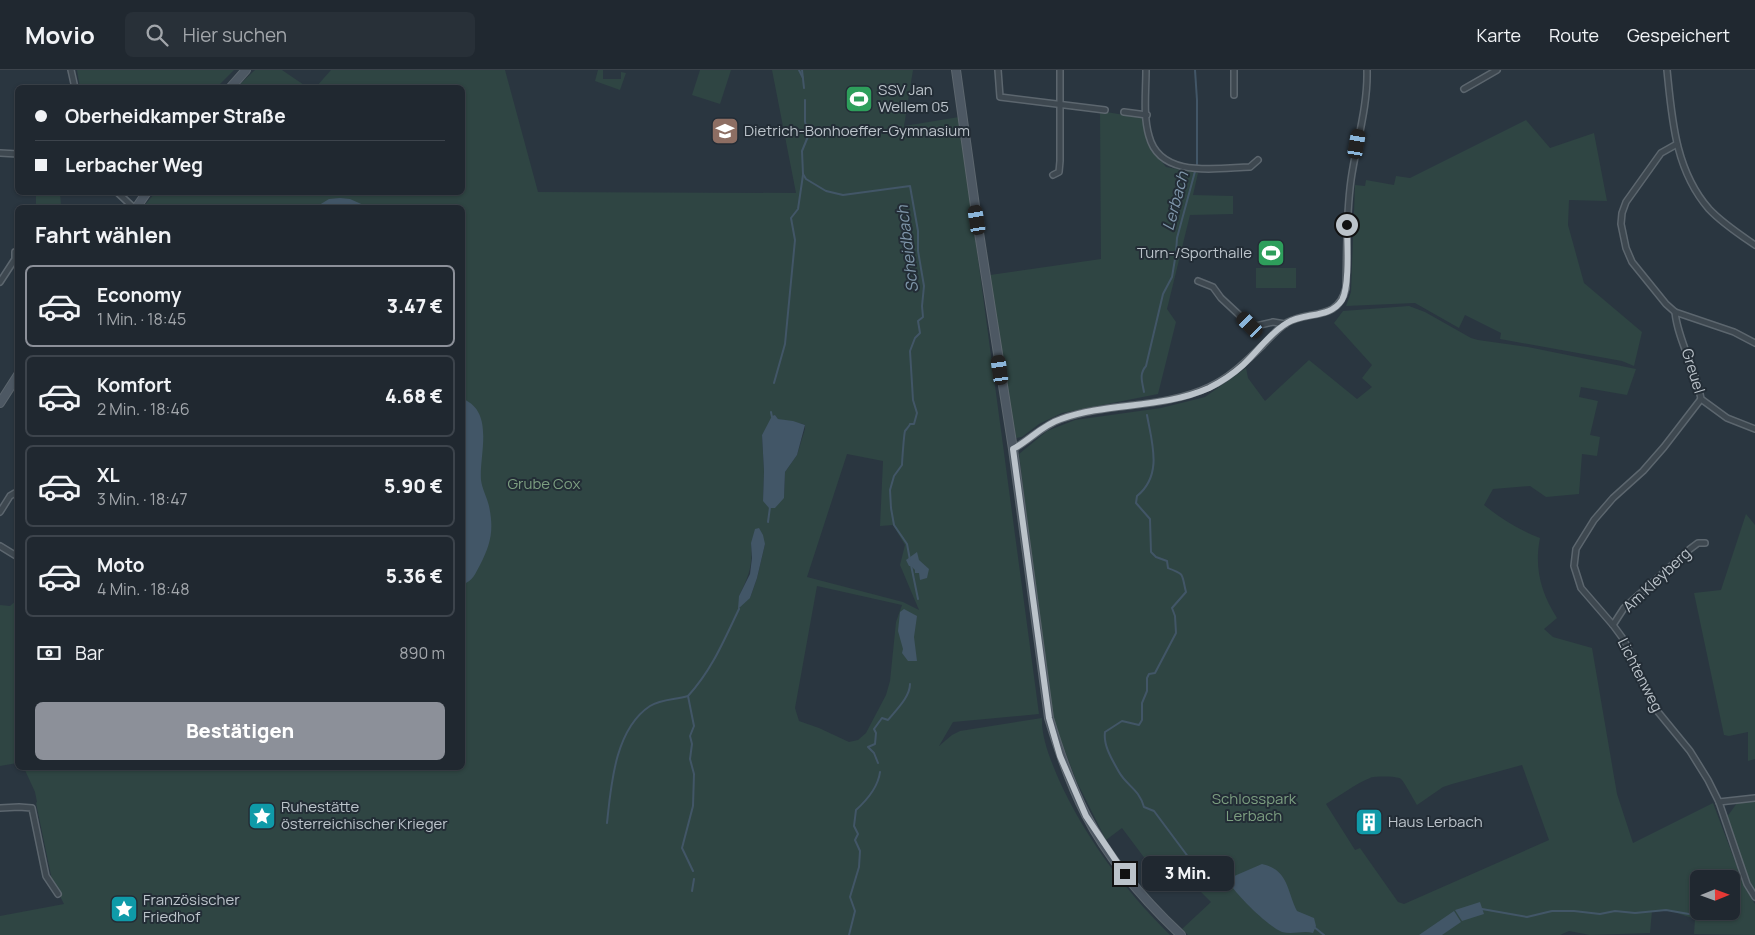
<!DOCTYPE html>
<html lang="de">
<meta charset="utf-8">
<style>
body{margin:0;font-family:Manrope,sans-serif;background:#283038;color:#f1f3f6;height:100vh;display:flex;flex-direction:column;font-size:19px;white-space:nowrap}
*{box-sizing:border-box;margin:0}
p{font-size:16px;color:#a2a6ab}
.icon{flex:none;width:28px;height:28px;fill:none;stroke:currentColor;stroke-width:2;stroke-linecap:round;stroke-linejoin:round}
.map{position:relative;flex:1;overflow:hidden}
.drawer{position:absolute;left:15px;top:135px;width:450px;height:565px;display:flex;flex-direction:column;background:#202830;border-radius:8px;box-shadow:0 1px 4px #0004,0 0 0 1px #3d444c}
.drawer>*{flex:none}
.banner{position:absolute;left:15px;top:15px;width:450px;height:110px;border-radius:8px;box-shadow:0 1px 4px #0004,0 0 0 1px #3d444c;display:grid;align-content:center;height:110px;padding:0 20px;background:#202830}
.needle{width:32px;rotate:89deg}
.fabs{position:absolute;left:1690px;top:800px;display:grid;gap:10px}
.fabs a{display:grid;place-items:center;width:50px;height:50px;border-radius:8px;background:#202830;box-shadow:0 1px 4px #0004,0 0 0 1px #3d444c;font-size:25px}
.end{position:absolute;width:22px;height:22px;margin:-11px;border:6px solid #bbc3ca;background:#111;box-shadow:0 0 0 2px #111}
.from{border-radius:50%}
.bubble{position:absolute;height:35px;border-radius:8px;background:#202830;box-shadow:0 1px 4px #0004,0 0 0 1px #3d444c;font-size:16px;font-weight:800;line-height:35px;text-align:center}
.car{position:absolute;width:15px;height:30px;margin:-15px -8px;border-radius:6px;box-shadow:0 0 4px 1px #0007;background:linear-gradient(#222 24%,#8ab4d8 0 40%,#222 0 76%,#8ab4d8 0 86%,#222 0)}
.banner b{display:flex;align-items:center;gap:18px;height:48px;font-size:19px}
.banner b+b{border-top:1px solid #3d444c}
.banner i{width:12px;height:12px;background:#f1f3f6}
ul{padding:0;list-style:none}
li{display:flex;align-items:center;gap:15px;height:82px;margin:0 10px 8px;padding:0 10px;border:2px solid #3d444c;border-radius:8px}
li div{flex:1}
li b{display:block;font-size:19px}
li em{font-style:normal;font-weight:800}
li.current{border-color:#8c9099}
li>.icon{width:45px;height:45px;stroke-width:1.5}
h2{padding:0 20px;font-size:22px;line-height:60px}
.pay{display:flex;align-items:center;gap:12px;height:55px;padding:0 20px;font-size:19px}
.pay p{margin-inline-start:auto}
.action{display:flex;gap:10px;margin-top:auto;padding:10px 20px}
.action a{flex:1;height:58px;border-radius:8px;background:#8c9099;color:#fff;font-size:20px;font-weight:800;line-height:58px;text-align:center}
header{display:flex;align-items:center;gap:30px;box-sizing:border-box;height:70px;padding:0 25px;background:#202830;border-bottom:1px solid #3d444c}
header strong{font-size:24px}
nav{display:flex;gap:28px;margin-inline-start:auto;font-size:18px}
.search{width:350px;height:45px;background:#283038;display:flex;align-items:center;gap:12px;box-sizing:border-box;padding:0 18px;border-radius:8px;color:#a2a6ab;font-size:19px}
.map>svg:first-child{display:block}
.green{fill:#2f4543;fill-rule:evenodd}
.water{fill:#425667}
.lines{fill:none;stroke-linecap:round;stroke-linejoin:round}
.stream{stroke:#425667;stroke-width:2}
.street-casing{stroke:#5c666e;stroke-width:8}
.secondary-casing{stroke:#5c666e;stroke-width:10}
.street{stroke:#3e4850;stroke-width:5}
.secondary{stroke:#4d5863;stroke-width:8}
.route{stroke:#bbc3ca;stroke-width:6}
.labels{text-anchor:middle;stroke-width:4;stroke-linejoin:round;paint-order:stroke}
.poi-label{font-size:15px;fill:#bbc3ca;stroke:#232d36;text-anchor:start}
.street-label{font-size:15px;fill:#bbc3ca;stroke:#232d36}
.park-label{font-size:15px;fill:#7c9e80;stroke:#232d36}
.water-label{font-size:16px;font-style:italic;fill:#7f96aa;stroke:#232d36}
</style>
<header>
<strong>Movio</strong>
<div class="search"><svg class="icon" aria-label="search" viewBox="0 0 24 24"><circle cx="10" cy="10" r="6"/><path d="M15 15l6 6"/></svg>Hier suchen</div>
<nav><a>Karte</a><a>Route</a><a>Gespeichert</a></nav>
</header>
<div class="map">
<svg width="1755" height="865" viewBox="0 0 1755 865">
<rect width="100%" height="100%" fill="#2a3640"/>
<g class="green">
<path d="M 77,0 L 234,0 L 217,17 L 80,18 Z"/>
<path d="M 255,0 L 282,0 L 307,17 L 237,17 Z"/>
<path d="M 331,0 L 505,0 L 538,122 L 796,123 L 772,0 L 913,0 L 904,56 L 959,47 L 1039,644 L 953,652 L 939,676 L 952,665 L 960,661 L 1042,648 C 1041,668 1051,691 1059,710 C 1086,769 1124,819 1170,865 L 0,865 L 0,846 L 64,834 L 52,810 L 36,733 L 37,732 L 35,722 L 24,698 L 462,698 L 462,138 L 143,137 L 155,123 L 462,122 L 462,18 L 316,17 ZM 775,345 L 778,349 L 803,354 L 805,355 L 805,359 L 797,385 L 785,402 L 784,428 L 763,431 L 764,401 L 762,365 ZM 847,384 L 883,391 L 880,456 L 893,455 L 905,475 L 900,495 L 919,540 L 903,532 L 807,507 ZM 751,473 L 765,474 L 757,508 L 750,528 L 739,526 C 749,506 753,495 751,473 ZM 817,516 L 902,535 L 896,552 L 890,611 L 886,625 L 866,663 L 858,670 L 849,672 L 819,658 L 799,651 L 795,638 Z"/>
<path d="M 598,0 L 603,0 L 603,9 L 621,9 L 621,2 L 626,3 L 620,20 L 595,11 Z"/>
<path d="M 700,0 L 731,0 L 720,34 L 692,25 Z"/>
<path d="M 1100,41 L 1143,48 L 1147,73 L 1166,97 L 1198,103 L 1193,125 L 1233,126 L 1233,144 L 1190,145 L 1167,239 L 1176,252 L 1158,324 L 1062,343 L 1039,354 L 1022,367 L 1016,368 L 1013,367 L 990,205 L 1101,189 Z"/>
<path d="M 1526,50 L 1550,78 L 1594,63 L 1607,131 L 1569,130 L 1568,155 L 1584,213 L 1642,262 L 1634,296 L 1622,291 L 1500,269 L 1501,263 L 1465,245 L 1459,258 L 1415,233 L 1346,236 L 1351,222 L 1355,115 L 1365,116 L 1366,110 L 1394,115 L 1396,106 L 1410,108 Z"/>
<path d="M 36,123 L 60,123 L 61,135 L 36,135 Z"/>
<rect x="1256" y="198" width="40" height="20"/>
<path d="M 1409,236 L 1425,242 L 1471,268 L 1478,270 L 1528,277 L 1636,299 L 1627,325 L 1581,317 L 1579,327 L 1598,331 L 1590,365 L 1600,367 L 1597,386 L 1582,384 L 1579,424 L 1546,427 L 1530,416 L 1493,419 L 1484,435 C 1501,449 1519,460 1540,468 C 1534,498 1541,523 1557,548 L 1544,559 L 1553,567 L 1592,578 L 1617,724 L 1633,773 L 1713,733 L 1745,818 L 1755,834 L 1755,865 L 1694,864 L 1695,849 L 1668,840 L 1652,841 L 1650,863 L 1590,865 L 1569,861 L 1560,865 L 1188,865 L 1182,859 L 1211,832 L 1177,798 L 1165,795 L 1155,802 L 1122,758 L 1106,770 L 1076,710 L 1052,647 L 1019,384 L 1047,361 L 1075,350 L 1161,338 L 1205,327 L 1246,298 L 1248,308 L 1265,331 L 1309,290 L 1357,329 L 1372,317 L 1362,308 L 1372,295 L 1334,253 L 1343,241 ZM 1522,695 L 1549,770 L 1404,834 L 1398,832 L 1360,778 L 1355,780 L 1326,734 C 1341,725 1355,714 1370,708 C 1374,706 1397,706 1401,709 C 1403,710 1414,730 1417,735 L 1443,717 L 1452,714 ZM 1699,809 L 1731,809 L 1731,841 L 1699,841 Z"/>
<path d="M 1746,444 L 1755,455 L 1755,689 L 1748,691 L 1748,662 L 1729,666 L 1724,665 L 1694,523 L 1721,520 Z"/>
<path d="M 17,530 L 17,693 L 0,696 L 0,535 L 10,536 Z"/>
<path d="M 1755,731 L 1755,820 L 1748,808 L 1727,747 L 1737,733 Z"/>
</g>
<g class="water">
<path d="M 340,128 L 350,129 L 368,137 L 316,137 L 329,129 Z"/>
<path d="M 463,329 C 495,342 479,385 481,410 C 482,419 487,427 489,436 C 494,460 491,474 480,495 C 475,504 473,511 463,514 Z"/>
<path d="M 775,345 L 778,349 L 793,351 L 805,355 L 797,385 L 785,402 L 784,428 L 775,438 L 769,438 L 763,431 L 764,401 L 762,365 L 772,346 Z"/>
<path d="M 759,458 L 763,465 L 765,474 L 757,508 L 750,528 L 738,539 L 739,526 L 750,504 L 752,488 L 751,473 L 755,459 Z"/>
<path d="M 917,482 L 919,490 L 929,499 L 927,508 L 920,510 L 919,503 L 915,503 L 915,500 L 911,496 L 909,496 L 906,490 Z"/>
<path d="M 904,539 L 917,546 L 914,567 L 917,591 L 908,591 L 902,583 L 903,579 L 898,561 L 900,542 Z"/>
<path d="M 1262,794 C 1289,800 1287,822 1297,841 L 1314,848 L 1316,856 L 1313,863 C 1303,860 1293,865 1282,862 C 1269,857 1236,825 1229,812 L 1232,807 Z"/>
<path d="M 1480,832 L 1484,844 L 1462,851 L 1455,840 Z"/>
<path d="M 1454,841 L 1461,852 L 1442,865 L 1419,865 Z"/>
</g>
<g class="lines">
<g class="stream">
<path d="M 799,0 L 803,8"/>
<path d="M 802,0 L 804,18"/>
<path d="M 805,30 L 805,52 L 809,64 L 802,81 L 803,104 L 806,109 L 826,121 L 843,125 L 910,116 L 918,161 L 918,181 L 924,216 L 922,236 L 923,247 L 918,251 L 920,263 L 915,268 L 910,281 L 913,330 L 917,343 L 914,354 L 910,354 C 910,355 905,361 905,361 C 904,364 902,392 902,395 L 894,406 L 890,420 L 891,438 L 894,455 L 907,474 L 910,490"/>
<path d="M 774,313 L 785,274 L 795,170 L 791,148 L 798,139 L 803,105"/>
<path d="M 1144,322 C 1142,311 1139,304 1146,296 L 1163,224 L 1172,207 L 1176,183 L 1177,168 L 1197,94 L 1197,30 L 1195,0"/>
<path d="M 771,342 L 772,347"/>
<path d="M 1147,345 C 1152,373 1163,405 1137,426 L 1136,433 L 1150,449 L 1151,482 L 1156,487 L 1167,491 L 1168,498 C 1186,505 1181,503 1186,522 L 1172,538 L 1175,546 L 1176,563 L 1155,603 L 1149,604 L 1147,608 L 1147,621 L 1142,633 L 1142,650 L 1139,655 L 1122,651 L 1105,662 C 1103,676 1113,691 1119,702 C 1127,716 1139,719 1144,737 L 1154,741 L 1192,792 L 1233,810"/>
<path d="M 768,452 L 770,437"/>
<path d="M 911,495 L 918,529"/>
<path d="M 878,693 L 874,683 L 868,677 L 875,674 L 876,663 L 874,659 L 882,648 L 888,650 C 896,640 910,627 910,614"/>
<path d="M 607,753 C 611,715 615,659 650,636 C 662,629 675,630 688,626"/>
<path d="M 693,801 L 682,778 L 693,736 L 694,704 L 690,689 L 692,674 L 690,666 L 694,656 L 688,626 C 712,600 724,570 739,539"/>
<path d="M 692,821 L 694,809"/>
<path d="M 1482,839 L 1527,847 L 1552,841 L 1574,841 L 1600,844 L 1615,841 L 1635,843 L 1666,840 L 1723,850"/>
<path d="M 1314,857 L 1324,865"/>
<path d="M 849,865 L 855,841 L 850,827 L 859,797 L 860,781 L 855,770 L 858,764 L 854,756 L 856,740 C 867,730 878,718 880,702"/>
</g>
<g class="street-casing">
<g id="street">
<path d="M 71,0 L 75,18"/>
<path d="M 998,0 L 1000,27 L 1105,40"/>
<path d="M 1146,0 C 1146,21 1143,46 1149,66 C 1160,109 1217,98 1250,97 L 1258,90"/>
<path d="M 1667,0 C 1672,49 1675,100 1709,139 C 1722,153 1739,164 1755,175"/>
<path d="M 1464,19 L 1497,0"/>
<path d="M 1234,25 L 1234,0"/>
<path d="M 1124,42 L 1147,45"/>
<path d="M 1677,74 L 1661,83 L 1626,132 L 1622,143 L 1621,154 L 1626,178 L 1632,192 L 1666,234 L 1675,242 L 1734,262 L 1755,273"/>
<path d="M 0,83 L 18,84"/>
<path d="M 1053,105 L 1059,102 L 1060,91 L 1060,0"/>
<path d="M 117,122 L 134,138"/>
<path d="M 1198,211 L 1213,217 L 1221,228 L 1250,255 L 1256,256 L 1273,252 L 1285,254"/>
<path d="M 0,212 L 15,189 L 15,182"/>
<path d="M 1675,242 C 1678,271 1696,299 1701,329 L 1727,348 L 1755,359"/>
<path d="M 1701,329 L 1664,377 L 1643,401 L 1613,428 L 1594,450 L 1576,479 L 1574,496 L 1581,518 L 1613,555 L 1624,570 L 1654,637 L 1690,681 L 1708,710 L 1719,732 L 1747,814 L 1755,827"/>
<path d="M 1013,379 C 1030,370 1043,355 1061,349 C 1109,332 1163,339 1209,317 C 1231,307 1246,291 1263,275 C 1271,267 1278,258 1288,252 C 1311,240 1338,251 1346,218 C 1347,182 1346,146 1351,110 C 1356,74 1368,37 1367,0"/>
<path d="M 0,442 L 10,426 L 15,423 L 18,424"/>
<path d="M 0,476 L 18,487"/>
<path d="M 1613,555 L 1624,538 L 1690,479 L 1698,473 L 1705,473"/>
<path d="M 1719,732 L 1755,728"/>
<path d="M 0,738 L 19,737 L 32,738 L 46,806 L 58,824"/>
</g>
</g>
<g class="secondary-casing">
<g id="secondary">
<path d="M 956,0 L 977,150 L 1013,379 L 1049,648 C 1059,681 1070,714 1086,745 C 1109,790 1145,831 1181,865"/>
<path d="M 230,18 L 246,0"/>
<path d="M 136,138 L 147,122"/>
<path d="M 0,333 L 18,305"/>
</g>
</g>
<use href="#street" class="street"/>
<use href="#secondary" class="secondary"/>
</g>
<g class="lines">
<path class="route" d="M 1125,804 L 1086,746 L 1060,686 L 1049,648 L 1013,379 C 1030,370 1042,355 1061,349 C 1108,332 1162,339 1209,318 C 1221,312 1233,304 1243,295 C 1258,281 1270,263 1287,253 C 1304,242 1330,249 1342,230 C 1350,216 1347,172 1347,155"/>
</g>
<defs>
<g id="stadium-square" transform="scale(1.4375)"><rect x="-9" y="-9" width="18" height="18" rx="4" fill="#2e9e5b" stroke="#232d36"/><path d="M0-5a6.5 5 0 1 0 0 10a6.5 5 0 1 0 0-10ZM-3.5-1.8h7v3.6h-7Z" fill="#fff"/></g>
<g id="school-square" transform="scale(1.4375)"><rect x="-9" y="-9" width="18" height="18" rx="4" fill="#8d6e63" stroke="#232d36"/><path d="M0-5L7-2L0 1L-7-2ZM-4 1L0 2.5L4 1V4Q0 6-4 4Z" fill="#fff"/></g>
<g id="sight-square" transform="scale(1.4375)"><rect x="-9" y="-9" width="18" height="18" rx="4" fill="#0f9aa8" stroke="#232d36"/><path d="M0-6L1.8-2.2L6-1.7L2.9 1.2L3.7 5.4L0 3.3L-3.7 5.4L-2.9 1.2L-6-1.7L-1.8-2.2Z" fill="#fff"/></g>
<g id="building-square" transform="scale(1.4375)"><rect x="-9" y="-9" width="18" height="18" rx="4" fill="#0f9aa8" stroke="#232d36"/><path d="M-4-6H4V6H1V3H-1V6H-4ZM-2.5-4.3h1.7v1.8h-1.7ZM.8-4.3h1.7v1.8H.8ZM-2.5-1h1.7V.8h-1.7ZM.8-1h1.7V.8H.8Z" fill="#fff"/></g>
</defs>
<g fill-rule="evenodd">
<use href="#stadium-square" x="859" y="29"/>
<use href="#school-square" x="725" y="61"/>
<use href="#stadium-square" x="1271" y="183"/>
<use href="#sight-square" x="262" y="746"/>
<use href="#building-square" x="1369" y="752"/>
<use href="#sight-square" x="124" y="839"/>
</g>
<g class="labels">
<g class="poi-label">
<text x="878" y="25">SSV Jan<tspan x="878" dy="17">Wellem 05</tspan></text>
<text x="744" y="66">Dietrich-Bonhoeffer-Gymnasium</text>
<text x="1252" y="188" text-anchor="end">Turn-/Sporthalle</text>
<text x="281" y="742">Ruhestätte<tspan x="281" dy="17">österreichischer Krieger</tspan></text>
<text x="1388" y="757">Haus Lerbach</text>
<text x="143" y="835">Französischer<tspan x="143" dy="17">Friedhof</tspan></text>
</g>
<g class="street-label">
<text transform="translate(1693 301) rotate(73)" y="5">Greuel</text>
<text transform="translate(1657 510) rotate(-43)" y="5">Am Kleyberg</text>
<text transform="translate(1640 605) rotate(63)" y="5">Lichtenweg</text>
</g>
<g class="park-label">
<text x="544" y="419">Grube Cox</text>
<text x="1254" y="734">Schlosspark<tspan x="1254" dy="17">Lerbach</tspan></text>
</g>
<g class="water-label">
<text transform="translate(1175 131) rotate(-75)" y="6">Lerbach</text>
<text transform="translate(907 179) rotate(-97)" y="6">Scheidbach</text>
</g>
</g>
</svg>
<div class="fabs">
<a><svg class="needle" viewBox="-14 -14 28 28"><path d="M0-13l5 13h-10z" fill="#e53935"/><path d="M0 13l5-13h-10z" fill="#a2a6ab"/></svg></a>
</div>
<i class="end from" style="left:1347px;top:155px"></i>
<i class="end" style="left:1125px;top:804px"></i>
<div class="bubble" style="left:1142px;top:786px;width:92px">3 Min.</div>
<i class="car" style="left:1357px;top:74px;rotate:10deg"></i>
<i class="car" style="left:977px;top:150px;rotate:351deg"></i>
<i class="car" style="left:1250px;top:255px;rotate:315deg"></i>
<i class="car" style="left:1000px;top:300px;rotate:352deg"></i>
<div class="banner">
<b><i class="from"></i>Oberheidkamper Straße</b>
<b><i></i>Lerbacher Weg</b>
</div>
<section class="drawer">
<h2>Fahrt wählen</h2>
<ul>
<li class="current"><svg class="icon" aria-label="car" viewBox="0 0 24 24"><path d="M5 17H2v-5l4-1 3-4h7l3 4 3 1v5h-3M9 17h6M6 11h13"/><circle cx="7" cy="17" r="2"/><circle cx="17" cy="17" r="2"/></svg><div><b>Economy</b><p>1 Min. · 18:45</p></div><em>3.47 €</em></li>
<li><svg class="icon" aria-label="car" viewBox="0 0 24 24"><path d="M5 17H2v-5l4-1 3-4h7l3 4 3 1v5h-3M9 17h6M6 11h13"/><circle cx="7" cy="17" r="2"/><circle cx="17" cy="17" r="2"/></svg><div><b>Komfort</b><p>2 Min. · 18:46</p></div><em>4.68 €</em></li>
<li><svg class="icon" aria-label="car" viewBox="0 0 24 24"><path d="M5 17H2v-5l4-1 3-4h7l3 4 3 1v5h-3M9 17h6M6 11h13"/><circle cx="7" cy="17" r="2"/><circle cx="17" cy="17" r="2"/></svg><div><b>XL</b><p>3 Min. · 18:47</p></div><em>5.90 €</em></li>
<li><svg class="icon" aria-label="car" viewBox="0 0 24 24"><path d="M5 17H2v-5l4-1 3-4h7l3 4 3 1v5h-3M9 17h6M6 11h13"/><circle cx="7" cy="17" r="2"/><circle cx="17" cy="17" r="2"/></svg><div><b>Moto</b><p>4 Min. · 18:48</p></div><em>5.36 €</em></li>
</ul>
<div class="pay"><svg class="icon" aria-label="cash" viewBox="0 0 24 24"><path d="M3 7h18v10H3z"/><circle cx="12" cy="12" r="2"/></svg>Bar<p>890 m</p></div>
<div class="action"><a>Bestätigen</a></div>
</section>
</div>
